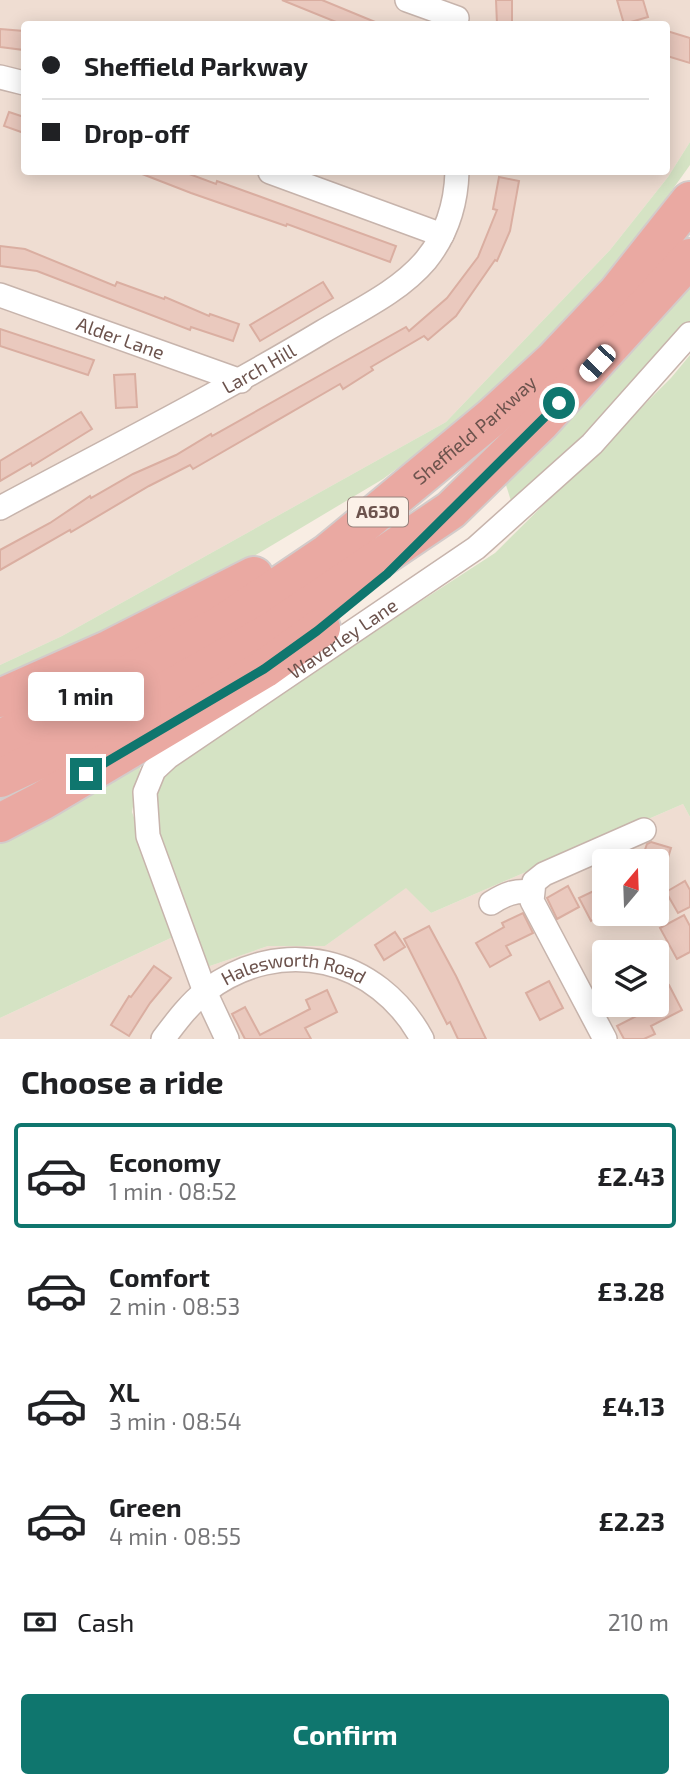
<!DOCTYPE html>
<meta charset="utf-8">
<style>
body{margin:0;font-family:"Exo 2",sans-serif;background:#f6f6f6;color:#202124;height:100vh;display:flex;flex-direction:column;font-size:26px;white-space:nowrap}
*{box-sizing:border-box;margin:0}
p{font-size:23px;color:#757577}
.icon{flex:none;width:38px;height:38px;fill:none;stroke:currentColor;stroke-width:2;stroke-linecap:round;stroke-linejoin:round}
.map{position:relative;height:1039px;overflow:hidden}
.panel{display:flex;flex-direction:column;background:#fff;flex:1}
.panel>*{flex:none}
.hud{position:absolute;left:21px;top:21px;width:649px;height:154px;border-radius:7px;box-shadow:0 4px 18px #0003;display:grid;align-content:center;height:154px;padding:0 21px;background:#fff}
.needle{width:46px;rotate:19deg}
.tools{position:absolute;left:592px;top:849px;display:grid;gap:14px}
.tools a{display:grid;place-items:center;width:77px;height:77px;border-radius:7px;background:#fff;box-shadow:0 4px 18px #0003;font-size:35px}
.end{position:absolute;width:32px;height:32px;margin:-16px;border:9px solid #0f766e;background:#fff;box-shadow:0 0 0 4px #fff}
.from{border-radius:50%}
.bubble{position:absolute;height:49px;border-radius:7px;background:#fff;box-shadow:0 4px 18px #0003;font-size:23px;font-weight:700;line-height:49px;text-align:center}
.car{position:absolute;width:21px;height:42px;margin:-21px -10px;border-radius:9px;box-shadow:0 0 5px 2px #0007;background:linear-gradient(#fff 24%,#345 0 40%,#fff 0 76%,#345 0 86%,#fff 0)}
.hud b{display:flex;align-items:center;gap:24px;height:66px;font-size:26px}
.hud b+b{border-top:2px solid #e0e0e0}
.hud i{width:18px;height:18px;background:#202124}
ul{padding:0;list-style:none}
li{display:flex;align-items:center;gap:21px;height:105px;margin:0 14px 10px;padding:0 7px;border:4px solid transparent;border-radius:7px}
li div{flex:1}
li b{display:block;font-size:26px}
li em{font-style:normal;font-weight:700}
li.current{border-color:#0f766e}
li>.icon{width:63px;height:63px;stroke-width:1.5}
h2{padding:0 21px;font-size:32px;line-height:84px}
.pay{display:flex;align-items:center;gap:18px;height:77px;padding:0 21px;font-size:26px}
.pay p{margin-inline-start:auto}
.cta{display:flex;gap:14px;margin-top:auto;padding:14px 21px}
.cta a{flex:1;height:80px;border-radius:7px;background:#0f766e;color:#fff;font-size:28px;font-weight:700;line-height:80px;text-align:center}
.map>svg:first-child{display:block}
.residential{fill:#efddd2;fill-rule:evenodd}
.green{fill:#d5e3c4}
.building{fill:#eac9be;stroke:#daaea1;stroke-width:2}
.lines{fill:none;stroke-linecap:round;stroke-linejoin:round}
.street-casing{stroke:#c7b4ac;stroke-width:26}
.highway-casing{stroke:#d3cbca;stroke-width:42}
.street{stroke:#fff;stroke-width:23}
.highway{stroke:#eaa9a2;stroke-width:38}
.route{stroke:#0f766e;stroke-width:9}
.labels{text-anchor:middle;stroke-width:5;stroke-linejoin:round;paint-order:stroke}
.shield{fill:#fcf1e8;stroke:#97827c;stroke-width:2}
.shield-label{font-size:18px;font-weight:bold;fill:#6c534d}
.street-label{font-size:19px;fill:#6c534d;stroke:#fcf1e8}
</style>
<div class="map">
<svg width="690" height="1039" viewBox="0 0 690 1039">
<rect width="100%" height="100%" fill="#f8ede3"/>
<g class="residential">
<path d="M 0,0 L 690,0 L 690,142 L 668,177 L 610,250 L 446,422 L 62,636 L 0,665 ZM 24,24 L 667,24 L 667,172 L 24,172 Z"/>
<path d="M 683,804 L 690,817 L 690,1039 L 0,1039 L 0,1018 L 175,936 L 204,968 L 268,946 L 325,946 L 406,887 L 431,913 ZM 604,861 L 656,861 L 656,914 L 604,914 ZM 604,952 L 656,952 L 656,1004 L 604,1004 Z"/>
</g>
<g class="green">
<path d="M 690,142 L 690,165 L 632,246 L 545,340 L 449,430 L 383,479 L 222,575 L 0,684 L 0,665 L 62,636 L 446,422 L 610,250 L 668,177 Z"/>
<path d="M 690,280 L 690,321 L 675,341 L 590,432 L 512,504 L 505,482 Z"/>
<path d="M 690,355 L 690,817 L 683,804 L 431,913 L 406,888 L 325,946 L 268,946 L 204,968 L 158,832 L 151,794 L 170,764 L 495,553 L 671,378 Z"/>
<path d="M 143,752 L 132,812 L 175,936 L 0,1018 L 0,830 Z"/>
</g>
<g class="building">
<path d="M 282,0 L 322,0 L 380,24 L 341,24 Z"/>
<path d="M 496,0 L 512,0 L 512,24 L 497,24 Z"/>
<path d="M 617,0 L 643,0 L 648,17 L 624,24 Z"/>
<path d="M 0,29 L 24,31 L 24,50 L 0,47 Z"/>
<path d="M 667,31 L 690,38 L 690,63 L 667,56 Z"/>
<path d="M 9,112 L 24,117 L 24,133 L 4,126 Z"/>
<path d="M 137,172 L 184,172 L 216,184 L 217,181 L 396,246 L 390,262 L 287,224 L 286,226 L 191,193 Z"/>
<path d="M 499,177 L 519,181 L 510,231 L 497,261 L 495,260 L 456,316 L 428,340 L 424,336 L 371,367 L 373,370 L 343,389 L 340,384 L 193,469 L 190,465 L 149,486 L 71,532 L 70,530 L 0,570 L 0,550 L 50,523 L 90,496 L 91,498 L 133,474 L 176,455 L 211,434 L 212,436 L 406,327 L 409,331 L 447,298 L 478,257 L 497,210 L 493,209 Z"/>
<path d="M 0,246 L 25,249 L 115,286 L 117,282 L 164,299 L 165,297 L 209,316 L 210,314 L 239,324 L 233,341 L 191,327 L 190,330 L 37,271 L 0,266 Z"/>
<path d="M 323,282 L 333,298 L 260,341 L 250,325 Z"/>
<path d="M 0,329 L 94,360 L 88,375 L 0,346 Z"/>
<path d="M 135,374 L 137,407 L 116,408 L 114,375 Z"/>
<path d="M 81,412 L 92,429 L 32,466 L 31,463 L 0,481 L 0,461 Z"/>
<path d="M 651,842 L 671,848 L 667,861 L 641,861 L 647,844 Z"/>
<path d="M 685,881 L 690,890 L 690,907 L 678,913 L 666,892 Z"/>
<path d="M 568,886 L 579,907 L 557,919 L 547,898 Z"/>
<path d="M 604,886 L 604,914 L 591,921 L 579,898 Z"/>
<path d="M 523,913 L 533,933 L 506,946 L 511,955 L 490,967 L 476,943 L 504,927 L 502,923 Z"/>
<path d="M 684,915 L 690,926 L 690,952 L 677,959 L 660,928 Z"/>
<path d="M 429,926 L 456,976 L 486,1039 L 458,1039 L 450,1022 L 447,1024 L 404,939 Z"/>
<path d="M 395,932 L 405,947 L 384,960 L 375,945 Z"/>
<path d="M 154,966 L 171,978 L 150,1003 L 129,1036 L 111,1025 L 129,996 L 131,997 Z"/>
<path d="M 549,981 L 563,1008 L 540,1020 L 526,993 Z"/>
<path d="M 669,985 L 682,1010 L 651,1026 L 655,1034 L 644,1039 L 624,1039 L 617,1026 L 656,1006 L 656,992 Z"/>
<path d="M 327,990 L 337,1012 L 305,1028 L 311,1039 L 245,1039 L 232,1014 L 245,1007 L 260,1035 L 310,1009 L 306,1000 Z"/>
</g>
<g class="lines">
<g class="street-casing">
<g id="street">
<path d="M 407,0 L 457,18"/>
<path d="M 0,77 L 24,83"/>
<path d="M 270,172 L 442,235"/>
<path id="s1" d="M 0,295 L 241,381"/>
<path id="s2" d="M 0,508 C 108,450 217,395 322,332 C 357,311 399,292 426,260 C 447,234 456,205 457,172"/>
<path d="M 491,903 C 505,894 515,890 532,892"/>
<path id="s3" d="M 163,1039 C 176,1022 189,1004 206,991 C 281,934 378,957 422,1039"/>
<path id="s4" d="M 227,1039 L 205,992 L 148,836 L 145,792 L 154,770 L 168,757 L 476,548 L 592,444 L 690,334"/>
<path d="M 605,1039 L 532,901 L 534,882 L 544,874 L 644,830"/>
</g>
</g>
<g class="highway-casing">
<g id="highway">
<path d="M 0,698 L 110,649 L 254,576"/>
<path id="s5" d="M 0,739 L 44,718 L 221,625 L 328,553 L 491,418 L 554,360 L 617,293 L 690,201"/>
<path d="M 0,778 L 70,745 L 272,631 L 451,510 L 540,423 L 690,258"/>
<path d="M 0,823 L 42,801 L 264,669 L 321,628"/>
</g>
</g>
<use href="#street" class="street"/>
<use href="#highway" class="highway"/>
</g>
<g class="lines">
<path class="route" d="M 86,774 L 264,669 L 317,631 L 387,574 L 559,403"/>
</g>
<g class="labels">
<rect class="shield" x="348" y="497.5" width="60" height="29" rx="5"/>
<g class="shield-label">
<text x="378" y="518">A630</text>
</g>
<g class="street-label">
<text dy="7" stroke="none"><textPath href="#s1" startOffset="128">Alder Lane</textPath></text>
<text dy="7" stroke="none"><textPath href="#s2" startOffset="294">Larch Hill</textPath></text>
<text dy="7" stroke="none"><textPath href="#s5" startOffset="569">Sheffield Parkway</textPath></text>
<text dy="7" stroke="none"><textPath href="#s4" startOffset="516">Waverley Lane</textPath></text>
<text dy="7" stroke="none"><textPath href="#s3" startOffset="159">Halesworth Road</textPath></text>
</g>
</g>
</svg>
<div class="tools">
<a><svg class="needle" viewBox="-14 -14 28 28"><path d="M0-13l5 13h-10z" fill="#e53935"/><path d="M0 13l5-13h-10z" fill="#757577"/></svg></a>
<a><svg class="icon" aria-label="layers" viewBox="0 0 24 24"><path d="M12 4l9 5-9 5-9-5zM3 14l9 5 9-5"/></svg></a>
</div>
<i class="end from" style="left:559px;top:403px"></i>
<i class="end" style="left:86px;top:774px"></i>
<div class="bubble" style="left:28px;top:672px;width:116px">1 min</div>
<i class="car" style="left:597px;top:363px;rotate:223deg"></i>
<div class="hud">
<b><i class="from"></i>Sheffield Parkway</b>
<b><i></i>Drop-off</b>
</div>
</div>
<section class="panel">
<h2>Choose a ride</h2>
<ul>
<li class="current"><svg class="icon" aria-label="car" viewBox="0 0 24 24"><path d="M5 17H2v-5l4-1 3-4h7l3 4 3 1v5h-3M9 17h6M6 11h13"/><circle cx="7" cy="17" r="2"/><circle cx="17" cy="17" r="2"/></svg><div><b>Economy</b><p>1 min · 08:52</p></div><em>£2.43</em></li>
<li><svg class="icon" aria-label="car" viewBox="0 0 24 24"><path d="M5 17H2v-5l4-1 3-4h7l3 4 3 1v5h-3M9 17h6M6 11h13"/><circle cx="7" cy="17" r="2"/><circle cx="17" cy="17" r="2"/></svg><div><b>Comfort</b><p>2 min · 08:53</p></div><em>£3.28</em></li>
<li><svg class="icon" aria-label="car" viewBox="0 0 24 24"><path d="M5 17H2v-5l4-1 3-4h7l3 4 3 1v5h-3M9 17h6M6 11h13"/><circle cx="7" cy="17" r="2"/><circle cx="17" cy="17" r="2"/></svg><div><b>XL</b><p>3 min · 08:54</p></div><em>£4.13</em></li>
<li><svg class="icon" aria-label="car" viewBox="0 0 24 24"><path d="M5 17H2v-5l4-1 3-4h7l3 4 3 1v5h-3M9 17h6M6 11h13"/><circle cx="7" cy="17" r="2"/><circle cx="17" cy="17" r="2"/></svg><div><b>Green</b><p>4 min · 08:55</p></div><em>£2.23</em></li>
</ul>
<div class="pay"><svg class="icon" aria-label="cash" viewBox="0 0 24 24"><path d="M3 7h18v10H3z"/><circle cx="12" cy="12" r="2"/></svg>Cash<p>210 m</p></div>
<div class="cta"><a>Confirm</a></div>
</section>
